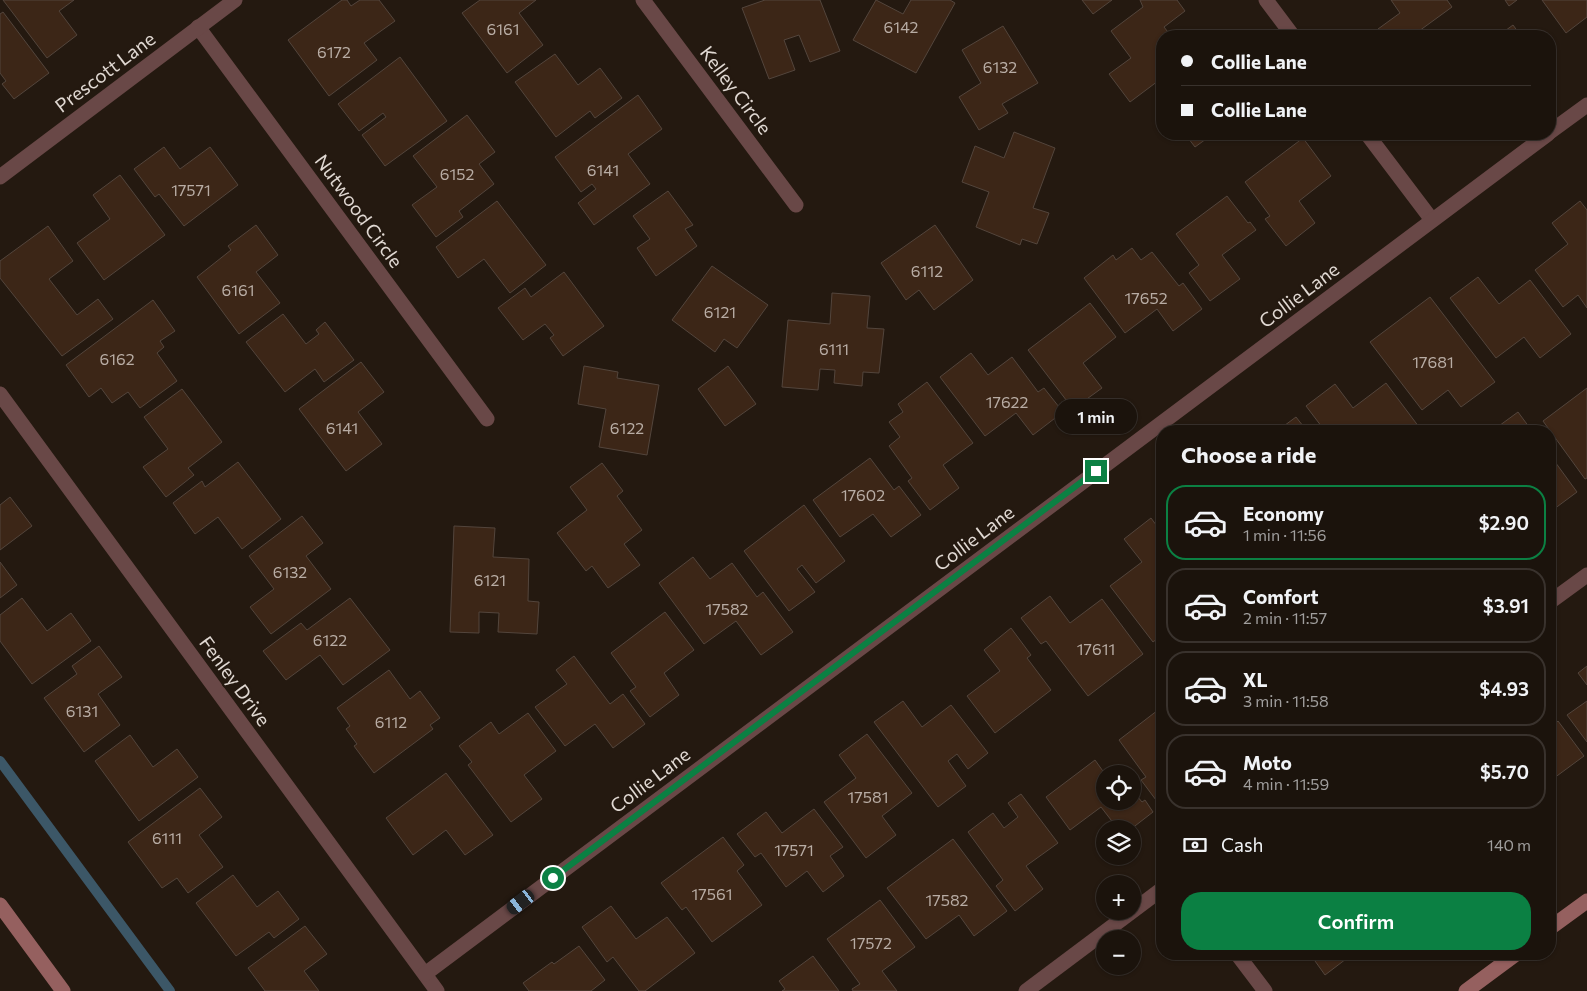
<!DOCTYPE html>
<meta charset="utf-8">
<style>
body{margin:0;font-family:Commissioner,sans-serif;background:#241c15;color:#f1f3f6;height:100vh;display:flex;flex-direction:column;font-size:19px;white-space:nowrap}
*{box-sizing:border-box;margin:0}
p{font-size:16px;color:#a09e9d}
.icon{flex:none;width:28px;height:28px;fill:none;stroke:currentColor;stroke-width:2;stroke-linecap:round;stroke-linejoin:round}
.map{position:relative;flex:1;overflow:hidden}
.sheet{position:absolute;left:1156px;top:425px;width:400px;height:535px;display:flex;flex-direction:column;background:#1b130c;border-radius:20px;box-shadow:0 1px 4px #0004,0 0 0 1px #39322d}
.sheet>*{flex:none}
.top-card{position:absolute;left:1156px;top:30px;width:400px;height:110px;border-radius:20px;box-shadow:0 1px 4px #0004,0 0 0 1px #39322d;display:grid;align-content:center;height:110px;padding:0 25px;background:#1b130c}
.fabs{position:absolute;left:1096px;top:765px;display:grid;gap:10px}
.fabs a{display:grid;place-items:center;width:45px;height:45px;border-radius:50%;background:#1b130c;box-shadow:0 1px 4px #0004,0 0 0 1px #39322d;font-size:25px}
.end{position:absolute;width:22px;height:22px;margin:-11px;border:6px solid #0b8043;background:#fff;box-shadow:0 0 0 2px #fff}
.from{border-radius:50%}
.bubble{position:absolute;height:35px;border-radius:18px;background:#1b130c;box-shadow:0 1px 4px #0004,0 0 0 1px #39322d;font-size:16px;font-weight:600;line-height:35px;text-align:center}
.car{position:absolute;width:15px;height:30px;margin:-15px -8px;border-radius:6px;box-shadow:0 0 4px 1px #0007;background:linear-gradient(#222 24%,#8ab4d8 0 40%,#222 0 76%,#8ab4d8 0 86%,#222 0)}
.top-card b{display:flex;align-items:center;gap:18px;height:48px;font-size:19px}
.top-card b+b{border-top:1px solid #39322d}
.top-card i{width:12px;height:12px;background:#f1f3f6}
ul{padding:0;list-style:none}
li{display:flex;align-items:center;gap:15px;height:75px;margin:0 10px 8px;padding:0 15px;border:2px solid #39322d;border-radius:20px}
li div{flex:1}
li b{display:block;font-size:19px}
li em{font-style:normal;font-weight:600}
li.on{border-color:#0b8043}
li>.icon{width:45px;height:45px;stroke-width:1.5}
h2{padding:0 25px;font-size:22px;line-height:60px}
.pay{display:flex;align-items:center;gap:12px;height:55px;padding:0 25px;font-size:19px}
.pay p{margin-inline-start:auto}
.cta{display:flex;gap:10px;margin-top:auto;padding:10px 25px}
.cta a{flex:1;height:58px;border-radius:20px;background:#0b8043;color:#fff;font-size:20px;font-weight:600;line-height:58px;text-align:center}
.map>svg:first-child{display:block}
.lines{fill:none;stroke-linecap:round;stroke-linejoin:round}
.stream{stroke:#3c5767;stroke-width:10}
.building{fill:#3c2617;stroke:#53453c}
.street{stroke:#694847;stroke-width:15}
.secondary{stroke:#95605f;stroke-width:15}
.route{stroke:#0b8043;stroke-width:6}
.labels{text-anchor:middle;stroke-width:4.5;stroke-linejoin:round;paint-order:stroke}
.number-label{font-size:16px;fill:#b8aca4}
.street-label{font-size:19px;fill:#e1d9d3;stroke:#241910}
</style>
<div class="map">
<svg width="1587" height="991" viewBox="0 0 1587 991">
<rect width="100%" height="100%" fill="#241910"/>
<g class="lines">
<path class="stream" d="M 0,761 L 170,991"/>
</g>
<g class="building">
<path d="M 3,0 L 74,0 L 59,11 L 77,35 L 47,58 Z"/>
<path d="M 342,0 L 347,0 L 351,6 L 360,0 L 379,0 L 395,21 L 364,43 L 377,60 L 329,96 L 288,40 Z"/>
<path d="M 480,0 L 536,0 L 519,13 L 543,45 L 507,73 L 462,13 Z"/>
<path d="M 765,0 L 820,0 L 840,51 L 810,62 L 799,35 L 784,40 L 795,70 L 769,79 L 742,8 Z"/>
<path d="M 876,0 L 903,14 L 911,0 L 950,0 L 955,3 L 916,73 L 853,40 Z"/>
<path d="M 1082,0 L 1112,0 L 1093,14 Z"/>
<path d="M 1177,0 L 1185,11 L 1164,27 L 1171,36 L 1162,36 L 1162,78 L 1130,102 L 1109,74 L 1131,58 L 1111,31 L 1143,7 L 1140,0 Z"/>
<path d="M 1391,0 L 1447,0 L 1452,7 L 1419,31 L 1422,36 L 1383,36 L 1378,29 L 1400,13 Z"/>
<path d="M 1505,0 L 1517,0 L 1509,6 Z"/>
<path d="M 1542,0 L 1587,0 L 1587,17 L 1566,33 Z"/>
<path d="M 3,12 L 49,73 L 14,99 L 2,84 L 6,81 L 0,73 L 0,14 Z"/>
<path d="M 1513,25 L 1521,36 L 1498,36 Z"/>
<path d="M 1003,26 L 1038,83 L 1002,104 L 1008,113 L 979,130 L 959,97 L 981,83 L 962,50 Z"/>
<path d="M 555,54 L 578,85 L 600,68 L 622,98 L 595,118 L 590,111 L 556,137 L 515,82 Z"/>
<path d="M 400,57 L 447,121 L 385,166 L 362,135 L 386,117 L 383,113 L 359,131 L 338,104 Z"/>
<path d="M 1162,94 L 1162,104 L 1158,97 Z"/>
<path d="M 638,95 L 662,129 L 628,154 L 650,184 L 594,225 L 578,203 L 596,189 L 592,184 L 581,192 L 555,157 Z"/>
<path d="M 467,115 L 495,152 L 479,164 L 494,184 L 459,211 L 463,217 L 436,237 L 412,205 L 437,187 L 413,156 Z"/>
<path d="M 1014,132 L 1055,148 L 1033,208 L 1049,213 L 1037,244 L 1022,239 L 1020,245 L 976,227 L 989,192 L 962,182 L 975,146 L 1004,158 Z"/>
<path d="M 1185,134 L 1213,134 L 1195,147 Z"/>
<path d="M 1303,138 L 1331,176 L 1299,201 L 1315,223 L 1286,246 L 1265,219 L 1270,216 L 1245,182 Z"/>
<path d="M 164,147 L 180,169 L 210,147 L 238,185 L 184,226 L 159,194 L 155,197 L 134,169 Z"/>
<path d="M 120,175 L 165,235 L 104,280 L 77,243 L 110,219 L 93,195 Z"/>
<path d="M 668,191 L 693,225 L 685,229 L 697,246 L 656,276 L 637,248 L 650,239 L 633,216 Z"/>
<path d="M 1227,196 L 1248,223 L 1250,222 L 1256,230 L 1222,255 L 1240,279 L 1210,301 L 1189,273 L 1199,265 L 1176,234 Z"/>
<path d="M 497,201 L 546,265 L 510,293 L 484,259 L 458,278 L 436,247 Z"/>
<path d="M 1580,201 L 1587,210 L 1587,308 L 1578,295 L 1563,307 L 1535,270 L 1568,244 L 1552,223 Z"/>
<path d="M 256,225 L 278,255 L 256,272 L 280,303 L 239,334 L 197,277 L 231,250 L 228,246 Z"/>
<path d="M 935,225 L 973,280 L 934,310 L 919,290 L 906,300 L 881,263 Z"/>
<path d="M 48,226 L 73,261 L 49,279 L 77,315 L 98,299 L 113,319 L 62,356 L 0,278 L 0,261 Z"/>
<path d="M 1132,248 L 1141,260 L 1152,252 L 1179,286 L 1183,283 L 1202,309 L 1173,331 L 1157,309 L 1125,333 L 1084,278 L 1113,255 L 1116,260 Z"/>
<path d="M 712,266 L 768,305 L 737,348 L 724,339 L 715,352 L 672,320 Z"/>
<path d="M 564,272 L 604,326 L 563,356 L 550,338 L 554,335 L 545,324 L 523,340 L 498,308 L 525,288 L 531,297 Z"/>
<path d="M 1478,277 L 1499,304 L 1530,280 L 1571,334 L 1540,358 L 1524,337 L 1496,358 L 1450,298 Z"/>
<path d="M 832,293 L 870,296 L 867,328 L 884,329 L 879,373 L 863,372 L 862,386 L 834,383 L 835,370 L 820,369 L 818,390 L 782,387 L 788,320 L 830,324 Z"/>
<path d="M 1430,297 L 1495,382 L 1461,407 L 1448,390 L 1422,410 L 1370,342 Z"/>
<path d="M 153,300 L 175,331 L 160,341 L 164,347 L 157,353 L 177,381 L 140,408 L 128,392 L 112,403 L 101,388 L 89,397 L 66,365 Z"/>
<path d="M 1090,303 L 1116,337 L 1083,363 L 1102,388 L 1073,409 L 1028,350 Z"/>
<path d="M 283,314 L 306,344 L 319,334 L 316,330 L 325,322 L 354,360 L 324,382 L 315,369 L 285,392 L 246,342 Z"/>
<path d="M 971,353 L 988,375 L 1012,357 L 1038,392 L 1044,388 L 1063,412 L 1033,435 L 1016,413 L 985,436 L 940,377 Z"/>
<path d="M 361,362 L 384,392 L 358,412 L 382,444 L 346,471 L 299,409 Z"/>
<path d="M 584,366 L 618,372 L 617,378 L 659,385 L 647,455 L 599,447 L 606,409 L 578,404 Z"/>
<path d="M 728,366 L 756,404 L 725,426 L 698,389 Z"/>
<path d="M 927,382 L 973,443 L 943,465 L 959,488 L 930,510 L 908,481 L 912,478 L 889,446 L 900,437 L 889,422 L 903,412 L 898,404 Z"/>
<path d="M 1386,383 L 1422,431 L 1336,431 L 1334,428 L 1325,431 L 1306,406 L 1335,384 L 1353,408 Z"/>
<path d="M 1587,388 L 1587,478 L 1585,479 L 1543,421 Z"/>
<path d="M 182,389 L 222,442 L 188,468 L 194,475 L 166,497 L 143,467 L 168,449 L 144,417 Z"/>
<path d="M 1518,412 L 1532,431 L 1492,431 Z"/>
<path d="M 1296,417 L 1307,431 L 1277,431 Z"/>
<path d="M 1550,455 L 1577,492 L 1550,512 Z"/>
<path d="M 870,458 L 894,490 L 899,486 L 921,515 L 891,537 L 873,514 L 840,537 L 813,500 Z"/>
<path d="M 238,462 L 281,519 L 242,549 L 218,517 L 195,534 L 173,503 L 202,481 L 205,487 Z"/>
<path d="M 602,463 L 623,491 L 617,496 L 642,530 L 624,544 L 640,565 L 608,588 L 592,566 L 586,571 L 557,533 L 587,510 L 570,487 Z"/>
<path d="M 10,497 L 32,526 L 0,550 L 0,505 Z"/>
<path d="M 804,505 L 845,561 L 816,583 L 802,565 L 797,569 L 815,592 L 789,611 L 744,551 Z"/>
<path d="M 302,516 L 323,543 L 306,556 L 331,589 L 271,634 L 250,607 L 274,589 L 249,556 Z"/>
<path d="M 1151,518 L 1162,533 L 1162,598 L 1158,601 L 1162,607 L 1162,635 L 1153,642 L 1110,586 L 1142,562 L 1124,539 Z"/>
<path d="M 454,526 L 495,528 L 493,557 L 529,559 L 528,601 L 539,602 L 537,634 L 498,632 L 499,613 L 479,612 L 479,633 L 450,632 Z"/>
<path d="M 693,557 L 710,579 L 732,563 L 757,597 L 763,592 L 793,632 L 761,655 L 736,621 L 704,644 L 659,583 Z"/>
<path d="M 0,562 L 17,585 L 0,598 Z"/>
<path d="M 1050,596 L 1070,623 L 1102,599 L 1143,654 L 1088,696 L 1046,641 L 1041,644 L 1021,618 Z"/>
<path d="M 22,598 L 47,631 L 71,613 L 91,641 L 32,684 L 0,641 L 0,615 Z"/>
<path d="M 350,598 L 390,650 L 343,685 L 320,655 L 286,680 L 263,651 L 301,623 L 307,630 Z"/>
<path d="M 665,612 L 694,650 L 664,673 L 679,695 L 650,717 L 630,691 L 636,687 L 611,653 Z"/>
<path d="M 1011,628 L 1031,655 L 1027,658 L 1051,690 L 995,733 L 967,696 L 1000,671 L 984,650 Z"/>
<path d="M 99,646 L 122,677 L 98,694 L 120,725 L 84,752 L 44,698 L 77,674 L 72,666 Z"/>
<path d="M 574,656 L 610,704 L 623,694 L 645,724 L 613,748 L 595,724 L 565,746 L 535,707 L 567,684 L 556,670 Z"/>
<path d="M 1587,666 L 1587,685 L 1578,673 Z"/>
<path d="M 389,670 L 410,699 L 420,691 L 440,718 L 430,725 L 433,729 L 374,773 L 354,746 L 357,744 L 346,729 L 350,726 L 337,708 Z"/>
<path d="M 903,701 L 922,727 L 951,705 L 988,753 L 968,769 L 957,754 L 948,761 L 966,786 L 938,807 L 874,722 Z"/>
<path d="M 1587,701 L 1587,742 L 1567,715 Z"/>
<path d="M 1162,707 L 1162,802 L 1159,804 L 1141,780 L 1146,777 L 1119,740 Z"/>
<path d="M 528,713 L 556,751 L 524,775 L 542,799 L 511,822 L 468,765 L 472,762 L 459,746 L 491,722 L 499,734 Z"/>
<path d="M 1558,721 L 1584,756 L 1550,781 L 1550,728 Z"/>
<path d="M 867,734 L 912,793 L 882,816 L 896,835 L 866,858 L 824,802 L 856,778 L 839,755 Z"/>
<path d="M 130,735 L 153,767 L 177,749 L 198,777 L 139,821 L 95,761 Z"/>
<path d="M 1095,760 L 1105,774 L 1105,801 L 1132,801 L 1132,790 L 1142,802 L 1145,800 L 1153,812 L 1131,829 L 1118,829 L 1101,807 L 1070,830 L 1046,797 Z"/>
<path d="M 446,773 L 493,835 L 465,855 L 446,830 L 413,855 L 386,818 Z"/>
<path d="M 200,788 L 222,817 L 199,835 L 223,867 L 188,893 L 177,878 L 162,888 L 128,842 Z"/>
<path d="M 1021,794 L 1058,843 L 1026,866 L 1043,889 L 1015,911 L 996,886 L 1003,880 L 968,832 L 993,813 L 1004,828 L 1018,817 L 1008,803 Z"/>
<path d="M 814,809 L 843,847 L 830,856 L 844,876 L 823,892 L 807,871 L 786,887 L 761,853 L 755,857 L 737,834 L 766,812 L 782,833 Z"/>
<path d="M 723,837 L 744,865 L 737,871 L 762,905 L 712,942 L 686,907 L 682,910 L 661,883 Z"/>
<path d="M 953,839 L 1007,911 L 974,936 L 959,915 L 926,939 L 887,888 Z"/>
<path d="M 233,875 L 257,907 L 278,891 L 299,919 L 274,938 L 269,932 L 236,956 L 196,903 Z"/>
<path d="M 880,900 L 915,947 L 882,971 L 897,991 L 853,991 L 852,989 L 860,984 L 827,939 Z"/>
<path d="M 611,906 L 636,939 L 667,917 L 695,953 L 645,991 L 639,991 L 613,957 L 607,962 L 582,927 Z"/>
<path d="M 305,926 L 327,954 L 304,971 L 319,991 L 265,991 L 248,968 Z"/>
<path d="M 579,946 L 605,980 L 591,991 L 529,991 L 523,983 L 552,962 L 554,964 Z"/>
<path d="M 1310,954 L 1342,954 L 1346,959 L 1325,975 Z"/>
<path d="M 813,956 L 839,991 L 782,991 L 785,989 L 779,981 Z"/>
</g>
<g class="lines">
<g class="street">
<path d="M 643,0 L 796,205"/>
<path d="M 1266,0 L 1293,36"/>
<path d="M 198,27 L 487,419"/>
<path d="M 1550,132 L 1587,105"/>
<path d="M 1367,134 L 1432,220"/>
<path d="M 0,177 L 235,0"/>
<path d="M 0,394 L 437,991"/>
<path d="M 1550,602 L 1587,575"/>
<path d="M 1237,954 L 1265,991"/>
<path d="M 425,974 L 1548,134"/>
<path d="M 1026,991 L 1162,889"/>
</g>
<g class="secondary">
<path d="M 0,905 L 63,991"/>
<path d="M 1550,928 L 1587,901"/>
<path d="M 1466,991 L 1516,954"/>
</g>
</g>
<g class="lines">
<path class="route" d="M 553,878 L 1096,471"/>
</g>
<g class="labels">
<g class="number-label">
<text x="901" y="33">6142</text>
<text x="503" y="35">6161</text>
<text x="334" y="58">6172</text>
<text x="1000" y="73">6132</text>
<text x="603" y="176">6141</text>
<text x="457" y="180">6152</text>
<text x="191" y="196">17571</text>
<text x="927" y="277">6112</text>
<text x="238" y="296">6161</text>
<text x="1146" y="304">17652</text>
<text x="720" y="318">6121</text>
<text x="834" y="355">6111</text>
<text x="117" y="365">6162</text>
<text x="1433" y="368">17681</text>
<text x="1007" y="408">17622</text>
<text x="342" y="434">6141</text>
<text x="627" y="434">6122</text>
<text x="863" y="501">17602</text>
<text x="290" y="578">6132</text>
<text x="490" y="586">6121</text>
<text x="727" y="615">17582</text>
<text x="330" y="646">6122</text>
<text x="1096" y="655">17611</text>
<text x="82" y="717">6131</text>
<text x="391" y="728">6112</text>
<text x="868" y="803">17581</text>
<text x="167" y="844">6111</text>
<text x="794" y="856">17571</text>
<text x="712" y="900">17561</text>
<text x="947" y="906">17582</text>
<text x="871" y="949">17572</text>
</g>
<g class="street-label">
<text transform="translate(105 72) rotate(-37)" y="7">Prescott Lane</text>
<text transform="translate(736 90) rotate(53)" y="7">Kelley Circle</text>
<text transform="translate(359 211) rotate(54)" y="7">Nutwood Circle</text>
<text transform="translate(1299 295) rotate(-37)" y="7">Collie Lane</text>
<text transform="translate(974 538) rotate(-37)" y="7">Collie Lane</text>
<text transform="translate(235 681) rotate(54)" y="7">Fenley Drive</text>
<text transform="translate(650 780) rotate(-37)" y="7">Collie Lane</text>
</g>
</g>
</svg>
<div class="fabs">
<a><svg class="icon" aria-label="locate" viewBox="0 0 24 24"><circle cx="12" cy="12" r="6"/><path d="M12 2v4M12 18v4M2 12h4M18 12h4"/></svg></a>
<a><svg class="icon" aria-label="layers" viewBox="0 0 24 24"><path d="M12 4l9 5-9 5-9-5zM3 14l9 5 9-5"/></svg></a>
<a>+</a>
<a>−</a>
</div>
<i class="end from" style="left:553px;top:878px"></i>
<i class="end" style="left:1096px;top:471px"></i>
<div class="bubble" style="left:1055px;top:399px;width:82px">1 min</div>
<i class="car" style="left:521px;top:902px;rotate:233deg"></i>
<div class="top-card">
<b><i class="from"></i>Collie Lane</b>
<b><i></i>Collie Lane</b>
</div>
<section class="sheet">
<h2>Choose a ride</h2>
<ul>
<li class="on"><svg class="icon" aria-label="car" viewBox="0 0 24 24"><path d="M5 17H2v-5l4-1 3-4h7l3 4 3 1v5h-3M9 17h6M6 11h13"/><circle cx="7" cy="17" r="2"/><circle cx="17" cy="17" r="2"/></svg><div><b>Economy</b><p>1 min · 11:56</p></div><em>$2.90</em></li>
<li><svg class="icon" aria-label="car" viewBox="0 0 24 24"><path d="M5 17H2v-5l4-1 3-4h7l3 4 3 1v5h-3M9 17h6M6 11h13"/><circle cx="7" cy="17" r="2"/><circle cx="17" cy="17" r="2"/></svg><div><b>Comfort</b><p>2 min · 11:57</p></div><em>$3.91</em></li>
<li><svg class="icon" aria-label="car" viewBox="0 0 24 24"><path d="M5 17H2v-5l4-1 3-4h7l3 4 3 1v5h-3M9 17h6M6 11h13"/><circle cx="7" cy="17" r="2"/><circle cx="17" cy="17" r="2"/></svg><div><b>XL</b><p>3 min · 11:58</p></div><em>$4.93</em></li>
<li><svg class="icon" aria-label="car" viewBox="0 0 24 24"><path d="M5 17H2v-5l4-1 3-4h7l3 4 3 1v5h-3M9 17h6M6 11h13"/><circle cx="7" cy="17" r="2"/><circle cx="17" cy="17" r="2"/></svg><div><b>Moto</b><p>4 min · 11:59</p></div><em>$5.70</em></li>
</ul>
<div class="pay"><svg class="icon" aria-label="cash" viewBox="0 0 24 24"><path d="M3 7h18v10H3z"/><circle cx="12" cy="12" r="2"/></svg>Cash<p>140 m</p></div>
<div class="cta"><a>Confirm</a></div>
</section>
</div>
